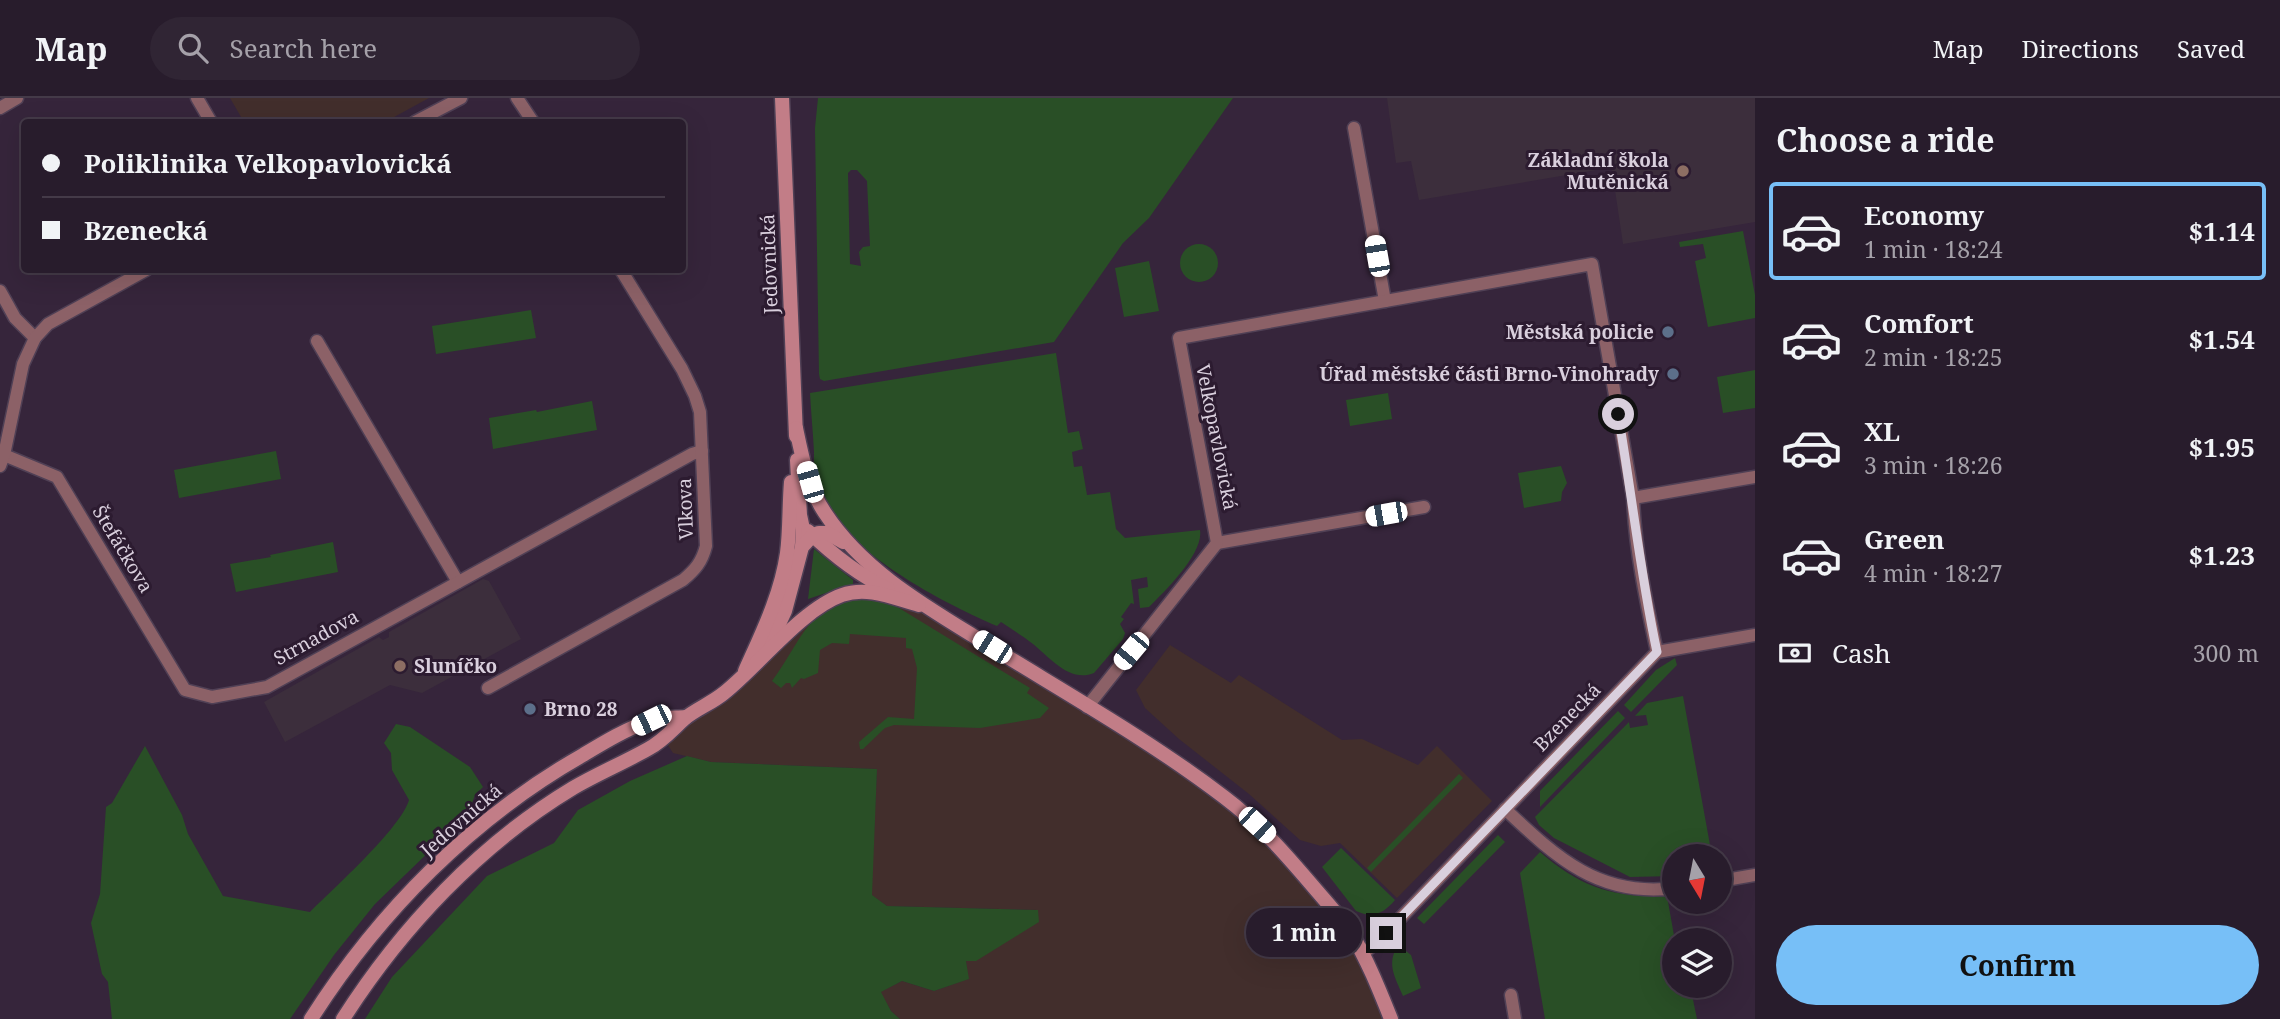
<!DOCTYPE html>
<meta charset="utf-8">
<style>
body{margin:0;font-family:"Noto Serif",serif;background:#302534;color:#f1f3f6;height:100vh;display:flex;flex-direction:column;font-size:26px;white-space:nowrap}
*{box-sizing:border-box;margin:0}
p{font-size:23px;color:#a5a1a9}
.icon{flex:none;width:38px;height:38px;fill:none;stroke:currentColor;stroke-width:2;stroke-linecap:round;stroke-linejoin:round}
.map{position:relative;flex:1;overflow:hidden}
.sheet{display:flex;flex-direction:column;background:#281c2c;width:525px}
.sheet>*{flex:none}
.banner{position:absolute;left:21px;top:21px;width:665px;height:154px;border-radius:7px;box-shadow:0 7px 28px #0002,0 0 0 2px #443a48;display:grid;align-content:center;height:154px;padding:0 21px;background:#281c2c}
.needle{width:46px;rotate:170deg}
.tools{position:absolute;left:1662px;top:746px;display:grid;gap:14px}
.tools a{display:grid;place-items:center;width:70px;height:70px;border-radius:50%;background:#281c2c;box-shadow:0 7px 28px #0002,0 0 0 2px #443a48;font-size:35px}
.end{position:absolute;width:32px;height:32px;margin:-16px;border:9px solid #d9cfdd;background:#111;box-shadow:0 0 0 4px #111}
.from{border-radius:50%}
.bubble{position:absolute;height:49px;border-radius:24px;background:#281c2c;box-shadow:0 7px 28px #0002,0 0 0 2px #443a48;font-size:23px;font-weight:700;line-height:49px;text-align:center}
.car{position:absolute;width:21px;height:42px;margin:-21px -10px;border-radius:9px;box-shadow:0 0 5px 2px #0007;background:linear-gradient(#fff 24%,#345 0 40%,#fff 0 76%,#345 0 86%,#fff 0)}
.banner b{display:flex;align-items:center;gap:24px;height:66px;font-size:26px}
.banner b+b{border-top:2px solid #443a48}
.banner i{width:18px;height:18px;background:#f1f3f6}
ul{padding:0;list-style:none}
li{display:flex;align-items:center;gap:21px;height:98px;margin:0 14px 10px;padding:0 7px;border:4px solid transparent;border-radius:7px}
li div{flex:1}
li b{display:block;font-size:26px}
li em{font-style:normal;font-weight:700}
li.on{border-color:#77bff7}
li>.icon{width:63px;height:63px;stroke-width:1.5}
h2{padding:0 21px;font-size:32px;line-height:84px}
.pay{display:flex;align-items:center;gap:18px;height:77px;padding:0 21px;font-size:26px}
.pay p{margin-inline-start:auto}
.cta{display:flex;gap:14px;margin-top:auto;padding:14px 21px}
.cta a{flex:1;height:80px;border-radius:42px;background:#77bff7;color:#111;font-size:28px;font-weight:700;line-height:80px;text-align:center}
header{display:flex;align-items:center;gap:42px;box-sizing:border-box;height:98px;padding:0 35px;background:#281c2c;border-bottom:2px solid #443a48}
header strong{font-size:33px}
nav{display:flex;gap:38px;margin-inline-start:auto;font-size:24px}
.search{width:490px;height:63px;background:#302534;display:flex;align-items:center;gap:18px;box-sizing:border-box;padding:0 24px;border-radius:38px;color:#a5a1a9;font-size:26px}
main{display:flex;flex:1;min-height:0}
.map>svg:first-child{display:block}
.commercial{fill:#422e2c}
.education{fill:#3c2e3c}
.green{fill:#294f26;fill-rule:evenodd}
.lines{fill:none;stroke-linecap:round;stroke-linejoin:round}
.minor-casing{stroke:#504055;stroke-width:15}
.secondary-casing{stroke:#504055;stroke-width:17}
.minor{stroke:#8c6167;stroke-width:12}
.secondary{stroke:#c27d87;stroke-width:14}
.route{stroke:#d9cfdd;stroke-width:9}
.education-dot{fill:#8d6e63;stroke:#2c1b30;stroke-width:2.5}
.service-dot{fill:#5c6f8a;stroke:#2c1b30;stroke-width:2.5}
.labels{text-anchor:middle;stroke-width:6;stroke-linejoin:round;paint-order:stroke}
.poi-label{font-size:19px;font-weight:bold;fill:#d9cfdd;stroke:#2c1b30;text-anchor:end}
.street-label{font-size:19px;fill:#d9cfdd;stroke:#2c1b30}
</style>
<header>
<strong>Map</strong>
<div class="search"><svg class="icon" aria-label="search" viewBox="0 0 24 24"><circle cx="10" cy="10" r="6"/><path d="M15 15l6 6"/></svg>Search here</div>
<nav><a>Map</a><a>Directions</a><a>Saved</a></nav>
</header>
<main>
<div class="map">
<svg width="1755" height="921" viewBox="0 0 1755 921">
<rect width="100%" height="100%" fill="#36253b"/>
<g class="commercial">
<path d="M 230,0 L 429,0 L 385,24 L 244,24 Z"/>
<path d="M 835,500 L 927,509 L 1209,688 L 1343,824 L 1391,921 L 900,921 L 891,913 L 880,894 L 902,883 L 934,893 L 968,881 L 966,863 L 1038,812 L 887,808 L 871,797 L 877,671 L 711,664 L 673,655 L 664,641 Z"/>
<path d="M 1170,547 L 1231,585 L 1239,577 L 1342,642 L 1362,641 L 1418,667 L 1437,648 L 1492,703 L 1397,800 L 1340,745 L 1321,748 L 1300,742 L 1249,696 L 1179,641 L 1145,610 L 1136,592 Z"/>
</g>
<g class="education">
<path d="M 1387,0 L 1755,0 L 1755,124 L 1623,146 L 1612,72 L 1608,70 L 1419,102 L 1411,63 L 1396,65 Z"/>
<path d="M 483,481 L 489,483 L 521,541 L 422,595 L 390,587 L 285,644 L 264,604 L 379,539 L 383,542 L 389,539 L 389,534 Z"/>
</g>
<g class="green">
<path d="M 818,0 L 1233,0 L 1149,120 L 1123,145 L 1054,244 L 824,283 L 820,281 L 819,276 L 815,30 ZM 851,72 L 857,72 L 867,83 L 870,148 L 863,149 L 859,154 L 861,168 L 850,166 L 848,75 Z"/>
<path d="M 1743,133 L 1755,197 L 1755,220 L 1708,229 L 1695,163 L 1706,160 L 1703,146 L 1680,149 L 1679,144 Z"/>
<circle cx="1199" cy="165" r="19"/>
<path d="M 1149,163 L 1159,213 L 1124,219 L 1115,170 Z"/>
<path d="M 531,212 L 536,240 L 436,256 L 432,228 Z"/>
<path d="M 1056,255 L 1068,335 L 1079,333 L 1083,351 L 1072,354 L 1074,369 L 1082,368 L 1087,397 L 1110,394 L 1116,431 L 1125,440 L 1200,432 C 1204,455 1165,493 1149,509 L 1140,510 L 1138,491 L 1148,489 L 1147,479 L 1131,482 L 1134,506 L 1131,505 L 1121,519 L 1124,521 L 1120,526 L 1125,535 L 1123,541 L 1094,575 C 1070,585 1050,560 1033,546 C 1023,538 1011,531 1001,524 L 997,528 C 939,503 830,447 815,381 C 813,373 814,363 814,354 C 813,334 811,315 810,295 Z"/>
<path d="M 1755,272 L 1755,310 L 1723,315 L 1717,279 Z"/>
<path d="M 1388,295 L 1392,321 L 1350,328 L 1346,302 Z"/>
<path d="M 592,303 L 597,332 L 493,351 L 489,320 L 536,312 L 537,314 Z"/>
<path d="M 276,353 L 281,381 L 179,400 L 174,372 Z"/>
<path d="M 1561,368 L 1567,385 L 1562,394 L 1561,403 L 1524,410 L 1518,375 Z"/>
<path d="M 333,444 L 338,474 L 236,494 L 230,466 L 271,459 L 270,457 Z"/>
<path d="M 814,451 L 853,482 L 853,486 L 808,501 Z"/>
<path d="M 861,499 L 882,502 L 899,510 L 1030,590 L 1027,595 L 1049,610 L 1040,620 L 980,630 L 894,627 L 885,630 L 863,651 L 860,651 L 859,644 L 888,619 L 914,621 L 917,570 L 912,551 L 906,550 L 906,540 L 850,536 L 849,546 L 832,545 L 820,552 L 818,575 L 804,581 L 801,580 L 792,590 L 790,585 L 786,585 L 781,590 L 772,583 C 803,542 804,511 861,499 Z"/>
<path d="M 1675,560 L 1677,567 L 1631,614 L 1624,607 L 1656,572 Z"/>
<path d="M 1683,598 L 1712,758 L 1675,758 L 1675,778 L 1630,779 L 1554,740 L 1539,727 L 1535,719 L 1629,624 L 1630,630 L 1648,627 L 1646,617 L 1635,618 L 1647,605 Z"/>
<path d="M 1618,613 L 1625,620 L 1540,709 L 1540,693 Z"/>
<path d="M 396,626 L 410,629 L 470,669 L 483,689 L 475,697 L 468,716 L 375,806 L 334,857 L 290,921 L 112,921 L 108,884 L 102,876 L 91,825 L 100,796 L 106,709 L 112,705 L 145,648 L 182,717 L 188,736 L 223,798 L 310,814 C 333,791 401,730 409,702 L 392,672 L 391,655 L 384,645 Z"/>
<path d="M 687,658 L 711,664 L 877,671 L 872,797 L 887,808 L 1038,812 L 1039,824 L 976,863 L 966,863 L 969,881 L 934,893 L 902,883 L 881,894 L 891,913 L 900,921 L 365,921 L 392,879 L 487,778 L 554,745 L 578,712 L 630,683 Z"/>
<path d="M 1459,676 L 1463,680 L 1371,774 L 1367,770 Z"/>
<path d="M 1498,737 L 1505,744 L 1424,826 L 1417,820 Z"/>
<path d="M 1341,750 L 1395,802 C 1384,815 1373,821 1356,813 L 1322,769 Z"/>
<path d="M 1540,754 C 1580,789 1613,800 1667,798 L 1675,843 L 1675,887 L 1690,887 L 1697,921 L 1545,921 L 1520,775 Z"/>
<path d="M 1398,847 L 1411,857 L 1421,890 L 1403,898 C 1395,879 1386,866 1398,847 Z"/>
</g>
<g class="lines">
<g class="minor-casing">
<g id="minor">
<path d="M 197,0 L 211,24"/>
<path d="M 517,0 L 533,24"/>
<path d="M 0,10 L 17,0"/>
<path d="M 415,24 L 461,0"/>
<path d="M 1354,30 L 1385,203"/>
<path d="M 0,193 L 15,220 L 35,240"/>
<path d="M 317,243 L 458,484"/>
<path d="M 4,357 L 57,379 L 185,592 L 212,599 L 267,589 L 692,356 L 702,353"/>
<path d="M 0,368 L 4,357 L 23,266 L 35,240 L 48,226 L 146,172"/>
<path d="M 1633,400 L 1755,379"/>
<path d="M 1217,445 L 1424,409"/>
<path d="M 1657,554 L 1755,537"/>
<path d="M 488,590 L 683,482 C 695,472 702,464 706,448 L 700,314 L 695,298 L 682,271 L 621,172"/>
<path d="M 1087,609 L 1217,445 L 1179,240 L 1592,166 L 1633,400 C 1635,451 1646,503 1657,554"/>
<path d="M 1505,711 C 1556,759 1599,800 1675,790"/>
<path d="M 1720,783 L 1755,777"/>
<path d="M 1363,856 L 1386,835 L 1657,554"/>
<path d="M 1511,897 L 1515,921"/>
</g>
</g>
<g class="secondary-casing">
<g id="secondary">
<path d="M 782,0 L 796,338"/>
<path d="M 796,330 C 802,359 808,390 825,415 C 865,476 932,512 993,550 C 1071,598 1152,644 1224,699 C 1260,726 1289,760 1317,793 C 1329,807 1341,820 1351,835 C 1367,861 1379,891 1391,921"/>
<path d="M 797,362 L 800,417 L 803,431 L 802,449"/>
<path d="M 808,433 C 832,456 858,477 888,491"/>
<path d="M 762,553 L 778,528 L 785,513 L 802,449 L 813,437 L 819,435 L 827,435 L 843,444"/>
<path d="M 745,573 C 762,535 781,497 787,455 C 790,432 789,408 791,384"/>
<path d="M 311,921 C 379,814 472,720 583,657 C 603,645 626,631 649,623 C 660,619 674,620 686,619"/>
<path d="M 343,921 C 401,830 480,746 573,690 C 597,676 623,665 648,651 C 663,643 672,632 684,621 C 696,611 712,605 724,595 C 758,568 802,511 842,497 C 868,488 893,500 919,507"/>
</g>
</g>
<use href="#minor" class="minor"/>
<use href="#secondary" class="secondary"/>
</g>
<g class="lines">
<path class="route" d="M 1386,835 L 1657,554 C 1640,475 1632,396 1618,316"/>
</g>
<g class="education-dot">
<circle cx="1683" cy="73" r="7"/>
<circle cx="400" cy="568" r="7"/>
</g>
<g class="service-dot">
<circle cx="1668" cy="234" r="7"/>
<circle cx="1673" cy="276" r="7"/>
<circle cx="530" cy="611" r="7"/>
</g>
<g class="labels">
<g class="poi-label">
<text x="1669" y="69">Základní škola<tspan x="1669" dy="22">Mutěnická</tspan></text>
<text x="1654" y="241">Městská policie</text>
<text x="1659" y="283">Úřad městské části Brno-Vinohrady</text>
<text x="414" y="575" text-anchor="start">Sluníčko</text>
<text x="544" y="618" text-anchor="start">Brno 28</text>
</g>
<g class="street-label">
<text transform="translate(769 166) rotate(-92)" y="7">Jedovnická</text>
<text transform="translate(1217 339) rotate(79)" y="7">Velkopavlovická</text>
<text transform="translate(685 411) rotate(-92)" y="7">Vlkova</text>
<text transform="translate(123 451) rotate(59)" y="7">Štefáčkova</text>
<text transform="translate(316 539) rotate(-29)" y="7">Strnadova</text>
<text transform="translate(1567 619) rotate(-46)" y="7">Bzenecká</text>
<text transform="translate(461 722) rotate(-41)" y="7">Jedovnická</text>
</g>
</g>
</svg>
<div class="tools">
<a><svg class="needle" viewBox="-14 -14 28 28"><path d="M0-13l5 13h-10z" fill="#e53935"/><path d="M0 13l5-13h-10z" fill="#a5a1a9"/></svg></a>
<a><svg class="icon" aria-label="layers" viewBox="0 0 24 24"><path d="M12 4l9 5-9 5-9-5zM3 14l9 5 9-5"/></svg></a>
</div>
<i class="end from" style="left:1618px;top:316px"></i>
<i class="end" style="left:1386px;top:835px"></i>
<div class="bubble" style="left:1246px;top:810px;width:116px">1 min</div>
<i class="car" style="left:1377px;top:158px;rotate:350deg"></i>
<i class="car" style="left:810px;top:384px;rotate:344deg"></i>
<i class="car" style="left:1386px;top:416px;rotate:260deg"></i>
<i class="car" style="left:992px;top:549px;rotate:302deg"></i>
<i class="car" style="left:1131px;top:553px;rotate:220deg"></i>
<i class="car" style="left:651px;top:622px;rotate:244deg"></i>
<i class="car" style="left:1257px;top:727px;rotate:133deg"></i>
<div class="banner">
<b><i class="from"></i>Poliklinika Velkopavlovická</b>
<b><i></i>Bzenecká</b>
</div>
</div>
<section class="sheet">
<h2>Choose a ride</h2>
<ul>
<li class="on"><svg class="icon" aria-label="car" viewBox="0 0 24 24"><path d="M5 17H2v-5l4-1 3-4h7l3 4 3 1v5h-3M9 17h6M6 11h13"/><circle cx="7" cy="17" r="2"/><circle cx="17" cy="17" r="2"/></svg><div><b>Economy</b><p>1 min · 18:24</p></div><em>$1.14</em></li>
<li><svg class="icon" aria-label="car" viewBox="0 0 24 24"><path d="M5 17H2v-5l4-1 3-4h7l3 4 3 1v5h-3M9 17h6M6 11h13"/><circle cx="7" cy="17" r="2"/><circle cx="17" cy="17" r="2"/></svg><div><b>Comfort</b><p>2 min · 18:25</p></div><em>$1.54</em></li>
<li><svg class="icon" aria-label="car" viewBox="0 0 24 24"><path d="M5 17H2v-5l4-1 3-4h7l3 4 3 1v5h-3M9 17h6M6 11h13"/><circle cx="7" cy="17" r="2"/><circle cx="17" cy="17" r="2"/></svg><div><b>XL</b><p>3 min · 18:26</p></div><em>$1.95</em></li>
<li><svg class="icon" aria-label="car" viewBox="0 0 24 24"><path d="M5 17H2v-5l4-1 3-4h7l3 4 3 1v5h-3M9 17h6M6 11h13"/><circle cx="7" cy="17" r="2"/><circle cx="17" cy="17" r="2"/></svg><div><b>Green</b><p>4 min · 18:27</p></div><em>$1.23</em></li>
</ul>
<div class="pay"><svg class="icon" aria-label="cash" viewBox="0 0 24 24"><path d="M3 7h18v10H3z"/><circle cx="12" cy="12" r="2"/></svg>Cash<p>300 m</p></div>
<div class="cta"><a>Confirm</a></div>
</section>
</main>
